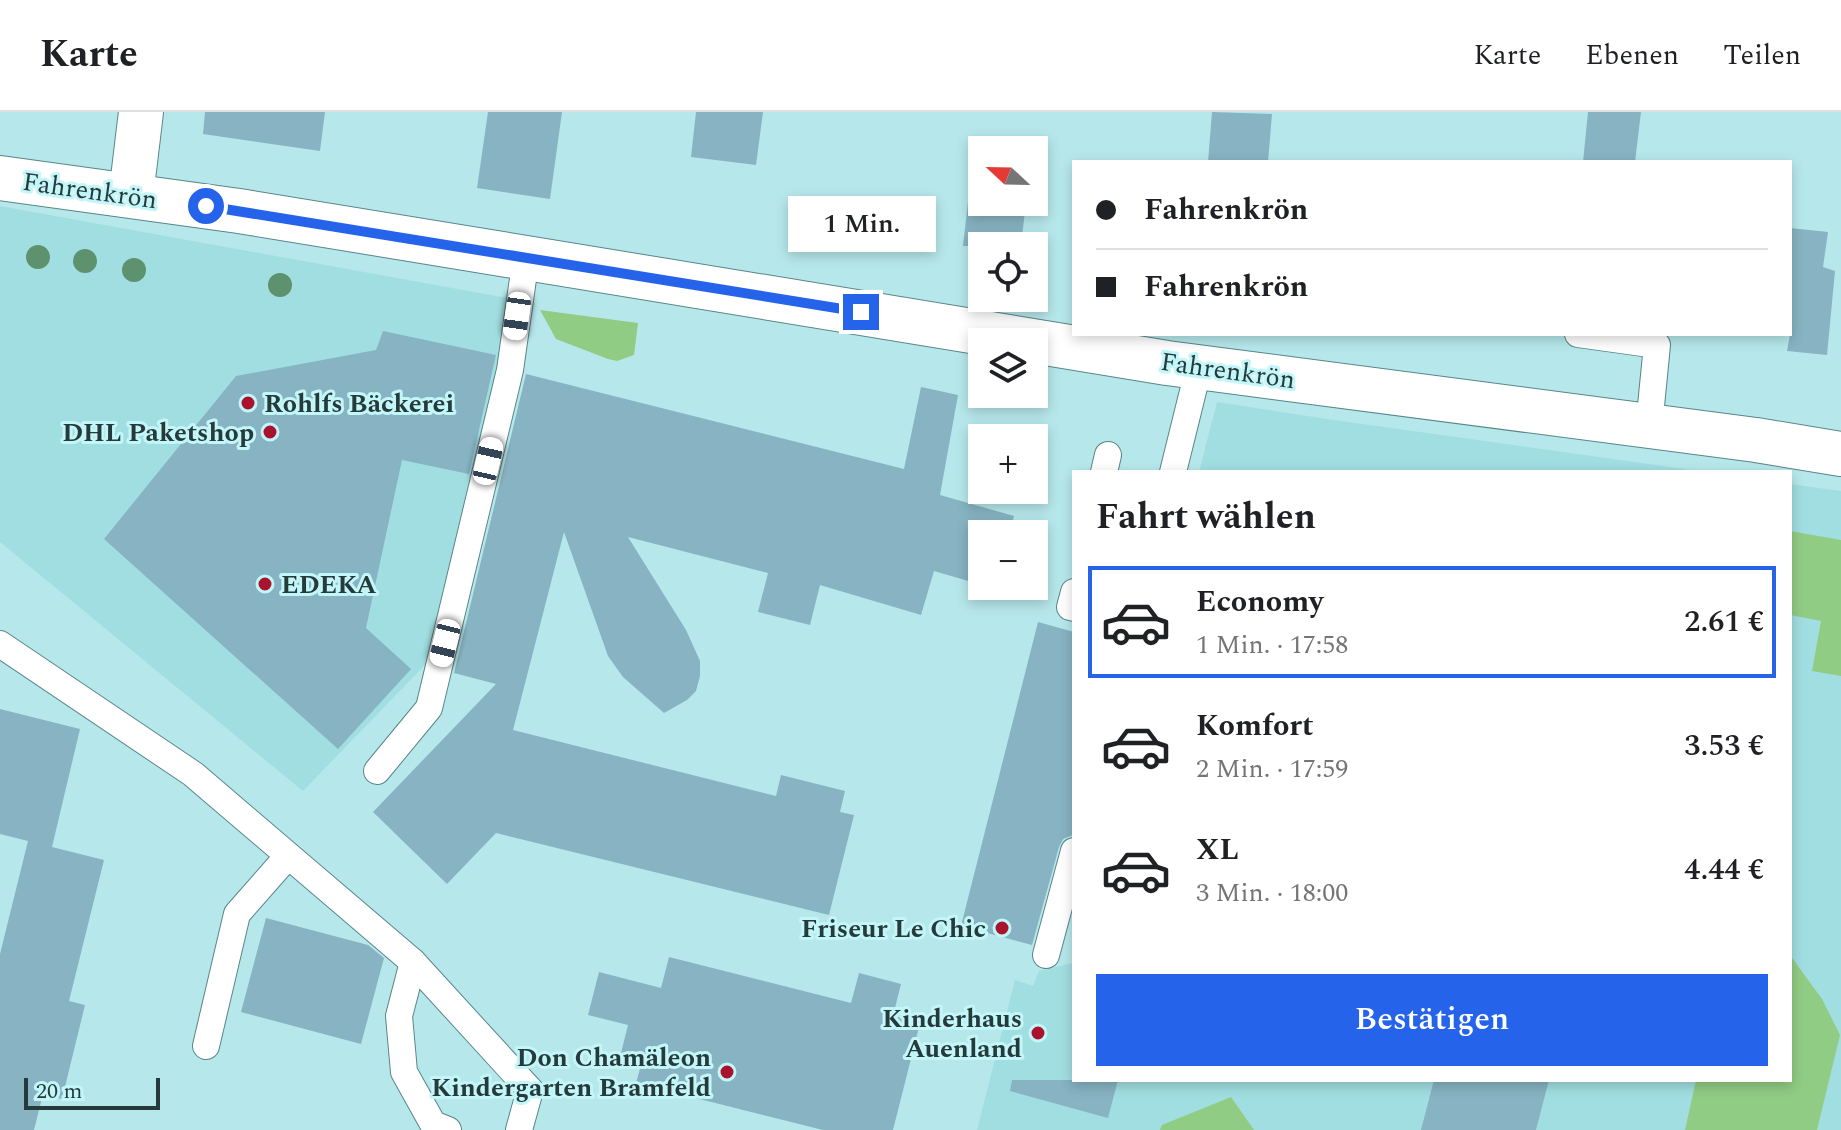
<!DOCTYPE html>
<html lang="de">
<meta charset="utf-8">
<style>
body{margin:0;font-family:Spectral,serif;background:#f2f2f2;color:#202124;height:100vh;display:flex;flex-direction:column;font-size:30px;white-space:nowrap}
*{box-sizing:border-box;margin:0}
p{font-size:26px;color:#757577}
.icon{flex:none;width:44px;height:44px;fill:none;stroke:currentColor;stroke-width:2;stroke-linecap:round;stroke-linejoin:round}
.map{position:relative;flex:1;overflow:hidden}
.panel{position:absolute;left:1072px;top:358px;width:720px;height:612px;display:flex;flex-direction:column;background:#fff;border-radius:0px;box-shadow:0 4px 12px #0003}
.panel>*{flex:none}
.guide{position:absolute;left:1072px;top:48px;width:720px;height:176px;border-radius:0px;box-shadow:0 4px 12px #0003;display:grid;align-content:center;height:176px;padding:0 24px;background:#fff}
.needle{width:52px;rotate:292deg}
.controls{position:absolute;left:968px;top:24px;display:grid;gap:16px}
.controls a{display:grid;place-items:center;width:80px;height:80px;border-radius:0px;background:#fff;box-shadow:0 4px 12px #0003;font-size:40px}
.scale{position:absolute;left:24px;bottom:20px;width:136px;box-sizing:border-box;padding-left:8px;border:4px solid #263a3b;border-top:0;font-size:22px;line-height:28px;white-space:nowrap;color:#263a3b;-webkit-text-stroke:6px #c3f6f8;paint-order:stroke}
.end{position:absolute;width:36px;height:36px;margin:-18px;border:10px solid #2563eb;background:#fff;box-shadow:0 0 0 4px #fff}
.from{border-radius:50%}
.bubble{position:absolute;height:56px;border-radius:0px;background:#fff;box-shadow:0 4px 12px #0003;font-size:26px;font-weight:600;line-height:56px;text-align:center}
.car{position:absolute;width:24px;height:48px;margin:-24px -12px;border-radius:10px;box-shadow:0 0 6px 2px #0007;background:linear-gradient(#fff 24%,#345 0 40%,#fff 0 76%,#345 0 86%,#fff 0)}
.guide b{display:flex;align-items:center;gap:28px;height:76px;font-size:30px}
.guide b+b{border-top:2px solid #e0e0e0}
.guide i{width:20px;height:20px;background:#202124}
ul{padding:0;list-style:none}
li{display:flex;align-items:center;gap:24px;height:112px;margin:0 16px 12px;padding:0 8px;border:4px solid transparent;border-radius:0px}
li div{flex:1}
li b{display:block;font-size:30px}
li em{font-style:normal;font-weight:600}
li.active{border-color:#2563eb}
li>.icon{width:72px;height:72px;stroke-width:1.5}
h2{padding:0 24px;font-size:36px;line-height:96px}
.primary-button{display:flex;gap:16px;margin-top:auto;padding:16px 24px}
.primary-button a{flex:1;height:92px;border-radius:0px;background:#2563eb;color:#fff;font-size:32px;font-weight:600;line-height:92px;text-align:center}
header{display:flex;align-items:center;gap:48px;box-sizing:border-box;height:112px;padding:0 40px;background:#fff;border-bottom:2px solid #e0e0e0}
header strong{font-size:38px}
nav{display:flex;gap:44px;margin-inline-start:auto;font-size:28px}
.map>svg:first-child{display:block}
.built{fill:#a1dee1}
.green{fill:#90cc83}
.building{fill:#87b3c2}
.lines{fill:none;stroke-linecap:round;stroke-linejoin:round}
.lane-casing{stroke:#578689;stroke-width:28}
.street-casing{stroke:#578689;stroke-width:46}
.lane{stroke:#fff;stroke-width:26}
.street{stroke:#fff;stroke-width:44}
.tree{fill:#5e916e}
.route{stroke:#2563eb;stroke-width:10}
.poi-dot{fill:#aa132e;stroke:#c3f6f8;stroke-width:3}
.labels{text-anchor:middle;stroke-width:6;stroke-linejoin:round;paint-order:stroke}
.street-label{font-size:26px;fill:#263a3b;stroke:#c3f6f8}
.poi-label{font-size:26px;font-weight:bold;fill:#263a3b;stroke:#c3f6f8;text-anchor:end}
</style>
<header>
<strong>Karte</strong>
<nav><a>Karte</a><a>Ebenen</a><a>Teilen</a></nav>
</header>
<div class="map">
<svg width="1841" height="1018" viewBox="0 0 1841 1018">
<rect width="100%" height="100%" fill="#b6e8eb"/>
<g class="built">
<path d="M 0,94 L 535,191 L 450,527 L 303,679 L 0,430 Z"/>
<path d="M 1217,290 L 1334,308 L 1706,360 L 1199,360 Z"/>
<path d="M 1790,372 L 1841,379 L 1841,1018 L 977,1018 L 1015,868 L 1033,874 L 1039,859 L 1073,851 L 1074,968 L 1790,968 Z"/>
</g>
<g class="green">
<path d="M 540,198 L 638,211 L 634,243 L 617,249 L 608,247 L 556,227 Z"/>
<path d="M 1790,419 L 1841,428 L 1841,564 L 1812,559 L 1821,509 L 1790,503 Z"/>
<path d="M 1790,843 L 1822,887 L 1840,923 L 1817,1018 L 1685,1018 L 1696,968 L 1790,968 Z"/>
<path d="M 1231,985 L 1254,1018 L 1160,1018 L 1162,1013 Z"/>
</g>
<g class="building">
<path d="M 205,0 L 325,0 L 320,39 L 203,22 Z"/>
<path d="M 488,0 L 562,0 L 550,87 L 477,76 Z"/>
<path d="M 696,0 L 763,0 L 756,53 L 691,45 Z"/>
<path d="M 1212,0 L 1272,2 L 1268,50 L 1208,50 Z"/>
<path d="M 1588,0 L 1641,0 L 1635,50 L 1583,50 Z"/>
<path d="M 968,90 L 1026,90 L 1021,134 L 963,134 Z"/>
<path d="M 1790,116 L 1828,120 L 1823,155 L 1835,159 L 1827,243 L 1787,239 L 1790,222 Z"/>
<path d="M 383,219 L 496,243 L 469,362 L 402,348 L 366,516 L 411,557 L 338,637 L 104,427 L 236,264 L 376,238 Z"/>
<path d="M 526,262 L 904,357 L 921,275 L 958,283 L 940,383 L 1014,404 L 1009,422 L 982,422 L 982,473 L 934,459 L 921,503 L 820,473 L 810,513 L 758,500 L 768,461 L 628,425 L 686,518 L 700,549 L 700,564 L 696,579 L 687,588 L 664,601 L 623,565 L 608,544 L 564,420 L 513,618 L 776,684 L 781,663 L 845,679 L 840,700 L 854,703 L 829,803 L 496,721 L 447,772 L 373,700 L 496,572 L 454,561 Z"/>
<path d="M 1038,510 L 1074,520 L 1074,720 L 1073,723 L 1063,727 L 1059,735 L 1032,833 L 961,814 Z"/>
<path d="M 0,597 L 80,617 L 52,735 L 104,748 L 69,889 L 85,893 L 62,987 L 43,982 L 34,1018 L 0,1018 L 0,842 L 28,729 L 0,722 Z"/>
<path d="M 266,806 L 368,833 L 384,846 L 361,932 L 241,900 Z"/>
<path d="M 669,845 L 851,891 L 859,861 L 901,872 L 893,904 L 920,911 L 893,1018 L 823,1018 L 636,971 L 643,946 L 621,941 L 628,913 L 588,903 L 599,860 L 661,876 Z"/>
<path d="M 1012,968 L 1118,968 L 1108,1006 L 1010,979 Z"/>
<path d="M 1434,968 L 1549,968 L 1536,1018 L 1421,1018 Z"/>
</g>
<g class="lines">
<g class="lane-casing">
<g id="lane">
<path d="M 1578,222 L 1657,233 L 1649,314"/>
<path d="M 1104,360 L 1108,343"/>
<path d="M 1173,360 L 1199,255"/>
<path d="M 1074,480 L 1070,495 L 1074,496"/>
<path d="M 0,532 L 193,662 L 413,850 L 530,978 L 519,1018"/>
<path d="M 377,659 L 429,596 L 510,258 L 526,146"/>
<path d="M 1046,843 L 1074,739"/>
<path d="M 413,850 L 399,904 L 404,960 L 433,1012 L 448,1018"/>
<path d="M 206,934 L 237,802 L 288,744"/>
</g>
</g>
<g class="street-casing">
<g id="street">
<path d="M 0,66 L 239,99 L 1167,251 L 1756,328 L 1841,342"/>
<path d="M 131,83 L 141,0"/>
</g>
</g>
<use href="#lane" class="lane"/>
<use href="#street" class="street"/>
</g>
<g class="tree">
<circle cx="38" cy="145" r="12"/>
<circle cx="85" cy="149" r="12"/>
<circle cx="134" cy="158" r="12"/>
<circle cx="280" cy="173" r="12"/>
</g>
<g class="lines">
<path class="route" d="M 206,94 L 861,200"/>
</g>
<g class="poi-dot">
<circle cx="248" cy="291" r="8"/>
<circle cx="270" cy="320" r="8"/>
<circle cx="265" cy="472" r="8"/>
<circle cx="1002" cy="816" r="8"/>
<circle cx="1038" cy="921" r="8"/>
<circle cx="727" cy="960" r="8"/>
</g>
<g class="labels">
<g class="street-label">
<text transform="translate(90 78) rotate(8)" y="9">Fahrenkrön</text>
<text transform="translate(1228 258) rotate(8)" y="9">Fahrenkrön</text>
</g>
<g class="poi-label">
<text x="264" y="300" text-anchor="start">Rohlfs Bäckerei</text>
<text x="254" y="329">DHL Paketshop</text>
<text x="281" y="481" text-anchor="start">EDEKA</text>
<text x="986" y="825">Friseur Le Chic</text>
<text x="1022" y="915">Kinderhaus<tspan x="1022" dy="30">Auenland</tspan></text>
<text x="711" y="954">Don Chamäleon<tspan x="711" dy="30">Kindergarten Bramfeld</tspan></text>
</g>
</g>
</svg>
<div class="controls">
<a><svg class="needle" viewBox="-14 -14 28 28"><path d="M0-13l5 13h-10z" fill="#e53935"/><path d="M0 13l5-13h-10z" fill="#757577"/></svg></a>
<a><svg class="icon" aria-label="locate" viewBox="0 0 24 24"><circle cx="12" cy="12" r="6"/><path d="M12 2v4M12 18v4M2 12h4M18 12h4"/></svg></a>
<a><svg class="icon" aria-label="layers" viewBox="0 0 24 24"><path d="M12 4l9 5-9 5-9-5zM3 14l9 5 9-5"/></svg></a>
<a>+</a>
<a>−</a>
</div>
<div class="scale">20 m</div>
<i class="end from" style="left:206px;top:94px"></i>
<i class="end" style="left:861px;top:200px"></i>
<div class="bubble" style="left:788px;top:84px;width:148px">1 Min.</div>
<i class="car" style="left:517px;top:204px;rotate:188deg"></i>
<i class="car" style="left:488px;top:349px;rotate:13deg"></i>
<i class="car" style="left:445px;top:531px;rotate:194deg"></i>
<div class="guide">
<b><i class="from"></i>Fahrenkrön</b>
<b><i></i>Fahrenkrön</b>
</div>
<section class="panel">
<h2>Fahrt wählen</h2>
<ul>
<li class="active"><svg class="icon" aria-label="car" viewBox="0 0 24 24"><path d="M5 17H2v-5l4-1 3-4h7l3 4 3 1v5h-3M9 17h6M6 11h13"/><circle cx="7" cy="17" r="2"/><circle cx="17" cy="17" r="2"/></svg><div><b>Economy</b><p>1 Min. · 17:58</p></div><em>2.61 €</em></li>
<li><svg class="icon" aria-label="car" viewBox="0 0 24 24"><path d="M5 17H2v-5l4-1 3-4h7l3 4 3 1v5h-3M9 17h6M6 11h13"/><circle cx="7" cy="17" r="2"/><circle cx="17" cy="17" r="2"/></svg><div><b>Komfort</b><p>2 Min. · 17:59</p></div><em>3.53 €</em></li>
<li><svg class="icon" aria-label="car" viewBox="0 0 24 24"><path d="M5 17H2v-5l4-1 3-4h7l3 4 3 1v5h-3M9 17h6M6 11h13"/><circle cx="7" cy="17" r="2"/><circle cx="17" cy="17" r="2"/></svg><div><b>XL</b><p>3 Min. · 18:00</p></div><em>4.44 €</em></li>
</ul>
<div class="primary-button"><a>Bestätigen</a></div>
</section>
</div>
